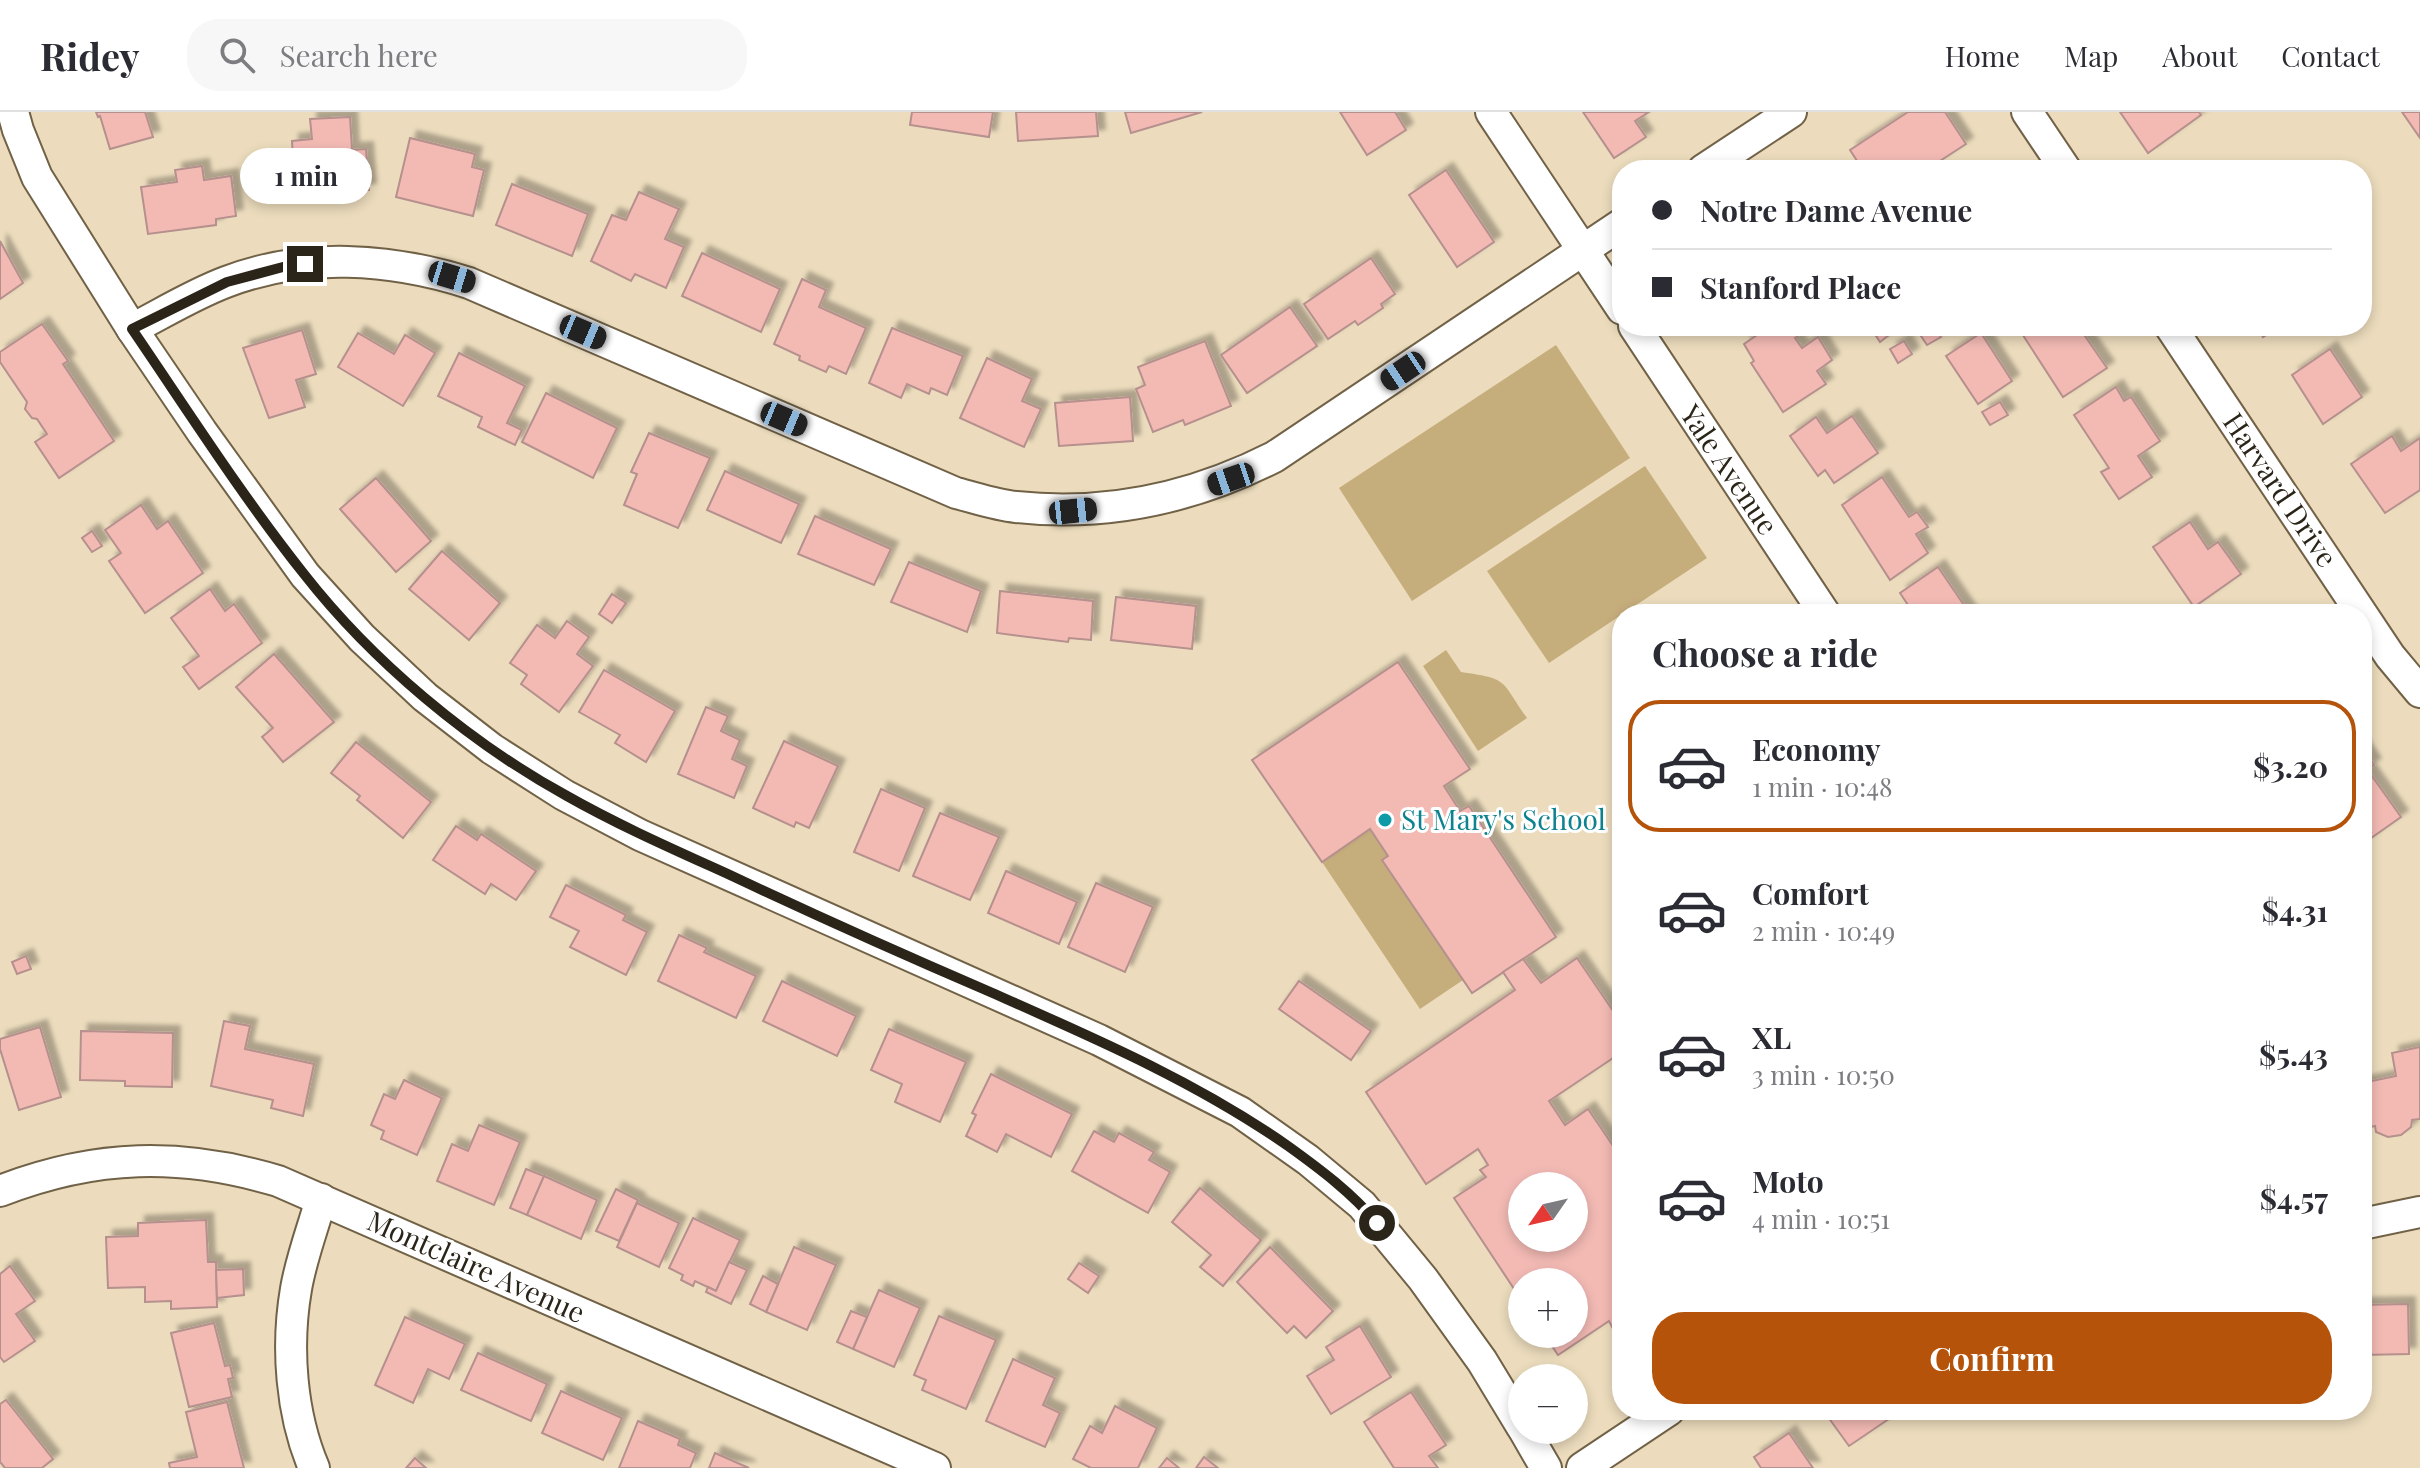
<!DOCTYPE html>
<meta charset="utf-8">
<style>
body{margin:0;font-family:"Playfair Display",serif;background:#f7f7f7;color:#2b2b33;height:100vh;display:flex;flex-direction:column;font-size:30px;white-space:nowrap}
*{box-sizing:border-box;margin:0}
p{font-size:26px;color:#7c7c81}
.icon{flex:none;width:44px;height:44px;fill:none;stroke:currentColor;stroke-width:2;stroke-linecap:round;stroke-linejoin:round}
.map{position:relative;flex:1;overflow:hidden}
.side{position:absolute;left:1612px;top:492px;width:760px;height:816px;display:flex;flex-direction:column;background:#fff;border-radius:32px;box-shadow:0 4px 12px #0003}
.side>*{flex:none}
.hud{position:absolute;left:1612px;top:48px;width:760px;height:176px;border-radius:32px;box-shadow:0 4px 12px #0003;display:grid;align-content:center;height:176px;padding:0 40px;background:#fff}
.needle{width:52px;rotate:236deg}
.controls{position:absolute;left:1508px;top:1060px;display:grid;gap:16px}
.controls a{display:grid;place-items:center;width:80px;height:80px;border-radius:50%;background:#fff;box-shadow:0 4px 12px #0003;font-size:40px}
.end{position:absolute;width:36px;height:36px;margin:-18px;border:10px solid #2b2519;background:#fff;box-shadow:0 0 0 4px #fff}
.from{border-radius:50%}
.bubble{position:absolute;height:56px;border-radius:28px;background:#fff;box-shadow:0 4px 12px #0003;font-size:26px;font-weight:700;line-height:56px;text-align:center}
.car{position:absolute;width:24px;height:48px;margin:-24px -12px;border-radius:10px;box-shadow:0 0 6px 2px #0007;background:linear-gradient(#222 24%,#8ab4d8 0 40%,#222 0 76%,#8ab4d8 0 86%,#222 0)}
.hud b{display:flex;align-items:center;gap:28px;height:76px;font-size:30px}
.hud b+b{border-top:2px solid #e1e1e2}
.hud i{width:20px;height:20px;background:#2b2b33}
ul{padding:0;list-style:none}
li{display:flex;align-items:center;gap:24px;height:132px;margin:0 16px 12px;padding:0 24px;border:4px solid transparent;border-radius:32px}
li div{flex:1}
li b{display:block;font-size:30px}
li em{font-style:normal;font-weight:700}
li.active{border-color:#b45309}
li>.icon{width:72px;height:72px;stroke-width:1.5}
h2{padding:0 40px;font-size:36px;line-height:96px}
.button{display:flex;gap:16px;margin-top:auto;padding:16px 40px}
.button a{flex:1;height:92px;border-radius:32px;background:#b45309;color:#fff;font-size:32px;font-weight:700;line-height:92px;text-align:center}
header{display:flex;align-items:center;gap:48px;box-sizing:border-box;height:112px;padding:0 40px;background:#fff;border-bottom:2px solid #e1e1e2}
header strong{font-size:38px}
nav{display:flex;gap:44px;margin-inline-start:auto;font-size:28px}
.search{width:560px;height:72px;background:#f7f7f7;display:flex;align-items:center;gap:20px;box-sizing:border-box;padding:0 28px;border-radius:32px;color:#7c7c81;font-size:30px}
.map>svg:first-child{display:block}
.green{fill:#c6ad7c}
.building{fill:#f3bab4;stroke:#b5908d;stroke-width:2;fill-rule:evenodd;filter:url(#shadow)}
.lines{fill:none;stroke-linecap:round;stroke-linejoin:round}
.minor-casing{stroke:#716247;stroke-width:34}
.minor{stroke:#fff;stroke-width:30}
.route{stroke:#2b2519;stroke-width:10}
.culture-dot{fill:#0f9aa8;stroke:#fff;stroke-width:3}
.labels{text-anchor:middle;stroke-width:6;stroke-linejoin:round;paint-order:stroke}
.street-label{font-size:28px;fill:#2b2519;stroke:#fff}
.culture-label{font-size:28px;fill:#0d838f;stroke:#fff;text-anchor:start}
</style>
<header>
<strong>Ridey</strong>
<div class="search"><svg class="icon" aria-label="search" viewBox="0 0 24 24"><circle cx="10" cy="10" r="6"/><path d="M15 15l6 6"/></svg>Search here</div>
<nav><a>Home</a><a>Map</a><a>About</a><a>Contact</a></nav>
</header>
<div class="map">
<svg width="2420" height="1356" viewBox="0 0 2420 1356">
<defs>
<filter id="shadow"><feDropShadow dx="7" dy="-7" stdDeviation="2" flood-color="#0004"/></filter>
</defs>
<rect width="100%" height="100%" fill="#ecdcbd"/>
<g class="green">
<path d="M 1556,233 L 1630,346 L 1412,489 L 1339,376 Z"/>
<path d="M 1645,354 L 1707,446 L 1549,551 L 1487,459 Z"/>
<path d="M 1446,538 L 1461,560 C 1510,567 1500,568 1527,606 L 1478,639 L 1423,554 Z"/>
<path d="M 1370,717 L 1388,744 L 1383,748 L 1463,868 L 1420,897 L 1322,750 Z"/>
</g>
<g class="building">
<path d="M 96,0 L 145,0 L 153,25 L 110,37 L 100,4 L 98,5 Z"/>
<path d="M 912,0 L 993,0 L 989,25 L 910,13 Z"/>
<path d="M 1016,0 L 1096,0 L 1098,24 L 1018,29 Z"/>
<path d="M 1125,0 L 1202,0 L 1131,21 Z"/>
<path d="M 1340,0 L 1395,0 L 1406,18 L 1367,43 Z"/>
<path d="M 1583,0 L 1649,0 L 1635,9 L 1646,25 L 1614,46 Z"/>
<path d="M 1908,0 L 1945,0 L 1966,32 L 1926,58 L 1863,58 L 1850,38 Z"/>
<path d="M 2120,0 L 2199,0 L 2201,3 L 2148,41 Z"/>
<path d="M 2402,0 L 2420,0 L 2420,26 Z"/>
<path d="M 350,5 L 352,38 L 366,37 L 369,78 L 295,83 L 292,29 L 312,27 L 310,7 Z"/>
<path d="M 410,26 L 475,42 L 472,55 L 484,58 L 473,104 L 396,85 Z"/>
<path d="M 202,54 L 204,68 L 231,64 L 236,104 L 216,107 L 216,113 L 148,122 L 141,75 L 177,70 L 175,58 Z"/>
<path d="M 1446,58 L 1494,130 L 1457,155 L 1409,83 Z"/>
<path d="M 512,72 L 588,102 L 572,144 L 496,113 Z"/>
<path d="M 639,80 L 679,97 L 665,127 L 684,135 L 666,176 L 635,162 L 631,169 L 591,149 L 612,103 L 626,108 Z"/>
<path d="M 0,129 L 23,171 L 0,187 Z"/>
<path d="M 702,141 L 780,177 L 761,220 L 682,184 Z"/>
<path d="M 1371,146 L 1395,182 L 1381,192 L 1383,196 L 1358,213 L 1355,209 L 1328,227 L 1304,192 Z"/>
<path d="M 802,167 L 826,178 L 819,195 L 866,216 L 846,262 L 829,254 L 826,260 L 799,248 L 800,244 L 774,232 Z"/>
<path d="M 1290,195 L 1317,234 L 1247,281 L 1221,243 Z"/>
<path d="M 42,212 L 68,249 L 63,252 L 114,329 L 59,366 L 35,330 L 47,322 L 37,307 L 32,306 L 25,297 L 27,290 L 0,250 L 0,240 Z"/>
<path d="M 1770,214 L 1807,214 L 1809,217 L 1795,226 L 1802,236 L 1818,225 L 1832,248 L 1817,259 L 1826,272 L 1783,300 L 1751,251 L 1754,249 L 1744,232 Z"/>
<path d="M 1874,214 L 1883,214 L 1889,223 L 1880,230 L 1871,216 Z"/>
<path d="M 1931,214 L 1934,214 L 1941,225 L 1927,233 L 1919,221 Z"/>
<path d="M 2017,214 L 2078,214 L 2107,256 L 2063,285 Z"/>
<path d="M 2256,214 L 2280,214 L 2263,225 Z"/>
<path d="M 892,216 L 963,244 L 947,283 L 931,276 L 929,282 L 907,272 L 901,286 L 869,271 Z"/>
<path d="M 302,218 L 316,262 L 296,268 L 305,295 L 269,306 L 243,236 Z"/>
<path d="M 358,221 L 394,242 L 405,223 L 435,241 L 403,294 L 338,255 Z"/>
<path d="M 1981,221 L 2012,269 L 1978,292 L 1946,244 Z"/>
<path d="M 1205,229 L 1231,294 L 1185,313 L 1183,308 L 1153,320 L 1136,277 L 1145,273 L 1138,255 Z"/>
<path d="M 1904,229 L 1912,242 L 1898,251 L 1890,237 Z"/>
<path d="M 2330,237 L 2362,285 L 2323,312 L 2292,263 Z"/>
<path d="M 459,241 L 525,274 L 507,311 L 522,318 L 515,333 L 478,315 L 482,305 L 438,284 Z"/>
<path d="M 987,246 L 1032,267 L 1022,289 L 1041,297 L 1024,335 L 960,306 Z"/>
<path d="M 2116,275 L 2124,289 L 2131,285 L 2160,329 L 2138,344 L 2152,365 L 2119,387 L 2101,360 L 2109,356 L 2074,303 Z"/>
<path d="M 546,281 L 617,316 L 593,366 L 522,330 Z"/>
<path d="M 1130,285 L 1133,329 L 1059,334 L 1055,291 Z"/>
<path d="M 2000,290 L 2008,303 L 1990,313 L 1982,300 Z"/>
<path d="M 1852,304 L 1878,341 L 1834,371 L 1825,358 L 1818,364 L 1790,324 L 1816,305 L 1827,321 Z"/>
<path d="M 649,321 L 710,346 L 678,416 L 624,393 L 637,362 L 631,360 Z"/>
<path d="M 2392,324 L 2401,339 L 2420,326 L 2420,378 L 2385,401 L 2351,352 Z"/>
<path d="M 725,359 L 799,392 L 781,431 L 707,398 Z"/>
<path d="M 1882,365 L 1909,405 L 1917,400 L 1928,415 L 1916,422 L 1928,441 L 1890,468 L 1842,393 Z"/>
<path d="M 376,366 L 431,429 L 396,460 L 340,397 Z"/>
<path d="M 141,393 L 157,417 L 168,409 L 203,461 L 145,501 L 109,449 L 121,441 L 105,418 Z"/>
<path d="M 815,404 L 891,437 L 874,473 L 798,442 Z"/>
<path d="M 2190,410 L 2208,437 L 2218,430 L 2241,462 L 2194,495 L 2153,435 Z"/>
<path d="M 92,419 L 102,434 L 92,440 L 82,426 Z"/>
<path d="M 442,439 L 500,491 L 469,528 L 409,477 Z"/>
<path d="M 909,450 L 981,479 L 967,520 L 891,490 Z"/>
<path d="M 1938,455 L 1970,502 L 1914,502 L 1900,481 Z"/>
<path d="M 210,477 L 225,499 L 234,492 L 262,531 L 199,577 L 183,555 L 199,544 L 171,506 Z"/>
<path d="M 1000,479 L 1093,489 L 1091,528 L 1069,526 L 1068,530 L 997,521 Z"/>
<path d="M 612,482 L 626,491 L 612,511 L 599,502 Z"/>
<path d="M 1116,485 L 1196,494 L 1192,537 L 1111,528 Z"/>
<path d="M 567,509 L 589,525 L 577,542 L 593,554 L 559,600 L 521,572 L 527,563 L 510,551 L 537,513 L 555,526 Z"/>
<path d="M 274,542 L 334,610 L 283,650 L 262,625 L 273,616 L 236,575 Z"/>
<path d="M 1398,550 L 1470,657 L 1444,674 L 1460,699 L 1469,694 L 1556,825 L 1472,881 L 1382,748 L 1388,744 L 1370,717 L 1322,750 L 1252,648 Z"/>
<path d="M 604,558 L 675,599 L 646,650 L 615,631 L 620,623 L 579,600 Z"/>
<path d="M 706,595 L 728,604 L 721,619 L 740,628 L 732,647 L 747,654 L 734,686 L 678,662 Z"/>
<path d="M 784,629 L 838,654 L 809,716 L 796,710 L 794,715 L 753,696 Z"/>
<path d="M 356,630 L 431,690 L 403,726 L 357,688 L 360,684 L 331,661 Z"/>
<path d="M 2362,635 L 2374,653 L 2367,657 L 2401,705 L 2364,731 Z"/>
<path d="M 881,677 L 925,696 L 899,759 L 854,740 Z"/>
<path d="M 940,701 L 999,725 L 970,788 L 913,764 Z"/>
<path d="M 456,714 L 477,728 L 481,722 L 536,759 L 516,788 L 491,772 L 485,782 L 433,748 Z"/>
<path d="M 1006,759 L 1077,790 L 1059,832 L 988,801 Z"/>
<path d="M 1096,771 L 1153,795 L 1125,860 L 1068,835 Z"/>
<path d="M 566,773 L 626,803 L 623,808 L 647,820 L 626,863 L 570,835 L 579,819 L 550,805 Z"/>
<path d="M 679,823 L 707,836 L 704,840 L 756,864 L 736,906 L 658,869 Z"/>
<path d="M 26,844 L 31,857 L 17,862 L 12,850 Z"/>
<path d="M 1577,846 L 1622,912 L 1622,940 L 1549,989 L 1565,1013 L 1588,997 L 1622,1047 L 1622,1208 L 1612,1215 L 1609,1209 L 1558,1243 L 1544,1222 L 1574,1222 L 1574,1170 L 1522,1170 L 1522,1189 L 1454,1086 L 1486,1065 L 1480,1058 L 1488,1053 L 1478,1037 L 1426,1072 L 1366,980 L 1515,878 L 1503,860 L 1523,847 L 1541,871 ZM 1522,1074 L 1574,1074 L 1574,1126 L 1522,1126 Z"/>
<path d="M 782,869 L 856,904 L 837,944 L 763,909 Z"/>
<path d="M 1299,869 L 1371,919 L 1351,948 L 1279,897 Z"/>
<path d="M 224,909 L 250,914 L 245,937 L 314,952 L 303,1004 L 271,996 L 273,988 L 211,974 Z"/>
<path d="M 40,915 L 61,985 L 19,998 L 0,937 L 0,927 Z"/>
<path d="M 889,917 L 966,950 L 940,1010 L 895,990 L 902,972 L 871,958 Z"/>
<path d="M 81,919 L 173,921 L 172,975 L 125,974 L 125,969 L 80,968 Z"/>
<path d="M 2420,935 L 2420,1007 L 2412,1008 L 2411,1015 L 2401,1023 L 2388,1025 L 2376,1020 L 2375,1014 L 2362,1017 L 2362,971 L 2396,964 L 2392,941 Z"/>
<path d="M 991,962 L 1072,1002 L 1051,1045 L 1006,1022 L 997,1040 L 966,1024 L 976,1003 L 972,1001 Z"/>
<path d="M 404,968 L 442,986 L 417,1043 L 381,1027 L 384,1019 L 371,1013 L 384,982 L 395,987 Z"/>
<path d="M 479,1013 L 520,1030 L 494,1093 L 437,1069 L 452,1032 L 468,1039 Z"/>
<path d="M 1094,1019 L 1114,1030 L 1119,1021 L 1154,1040 L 1149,1048 L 1170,1060 L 1148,1101 L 1072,1059 Z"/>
<path d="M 526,1057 L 544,1064 L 527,1103 L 510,1096 Z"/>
<path d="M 544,1064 L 597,1088 L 581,1127 L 527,1103 Z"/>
<path d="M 1200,1076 L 1261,1128 L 1223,1174 L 1200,1155 L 1211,1143 L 1172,1110 Z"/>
<path d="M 616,1077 L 638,1088 L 619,1129 L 596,1119 Z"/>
<path d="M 637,1091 L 679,1111 L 659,1155 L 617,1135 Z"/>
<path d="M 693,1106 L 740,1128 L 716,1179 L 695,1169 L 693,1174 L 681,1168 L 683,1163 L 669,1156 Z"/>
<path d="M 206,1108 L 208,1150 L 216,1150 L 217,1195 L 171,1197 L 171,1189 L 145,1190 L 145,1175 L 108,1176 L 106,1125 L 138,1124 L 138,1111 Z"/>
<path d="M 794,1135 L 836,1153 L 807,1218 L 766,1200 Z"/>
<path d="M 1270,1135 L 1333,1199 L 1306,1226 L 1294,1214 L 1287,1221 L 1237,1170 Z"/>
<path d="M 729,1150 L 747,1158 L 731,1192 L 706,1180 L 708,1175 L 716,1179 Z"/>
<path d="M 1079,1151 L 1099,1164 L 1088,1181 L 1068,1167 Z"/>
<path d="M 10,1154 L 35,1189 L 16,1202 L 35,1229 L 4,1250 L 0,1245 L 0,1162 Z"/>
<path d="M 243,1157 L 244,1183 L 217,1186 L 216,1158 Z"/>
<path d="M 763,1164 L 778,1172 L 766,1200 L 750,1192 Z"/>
<path d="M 879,1178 L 920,1196 L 894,1255 L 853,1237 Z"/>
<path d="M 2408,1192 L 2409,1242 L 2362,1243 L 2362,1193 Z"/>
<path d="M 851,1199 L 867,1205 L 853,1237 L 837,1230 Z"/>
<path d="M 939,1204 L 996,1228 L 966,1297 L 922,1278 L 926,1268 L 914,1263 Z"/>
<path d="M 405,1205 L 465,1232 L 449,1267 L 428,1257 L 413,1291 L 375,1273 Z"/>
<path d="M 214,1211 L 225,1254 L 230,1253 L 233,1266 L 228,1267 L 232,1285 L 189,1295 L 171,1221 Z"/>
<path d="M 1360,1214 L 1391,1265 L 1331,1302 L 1307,1264 L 1334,1248 L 1326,1235 Z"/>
<path d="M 478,1241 L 547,1272 L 531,1309 L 461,1278 Z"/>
<path d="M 1013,1247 L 1055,1266 L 1043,1293 L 1060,1301 L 1045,1335 L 986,1309 Z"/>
<path d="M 561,1279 L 622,1306 L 603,1348 L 542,1321 Z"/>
<path d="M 1411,1280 L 1446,1333 L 1429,1344 L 1438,1356 L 1394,1356 L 1364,1310 Z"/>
<path d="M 6,1288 L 53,1347 L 42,1356 L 5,1356 L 0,1350 L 0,1292 Z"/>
<path d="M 227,1290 L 244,1356 L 170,1356 L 169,1351 L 197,1345 L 186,1300 Z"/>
<path d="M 1115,1294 L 1157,1316 L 1138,1356 L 1091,1356 L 1073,1347 L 1090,1314 L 1102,1321 Z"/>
<path d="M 1823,1298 L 1902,1298 L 1849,1334 Z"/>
<path d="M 1935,1298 L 1964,1298 L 1938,1307 Z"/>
<path d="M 638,1309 L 680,1327 L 678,1333 L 696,1341 L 690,1356 L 619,1356 Z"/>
<path d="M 1789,1321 L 1813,1356 L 1761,1356 L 1754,1345 Z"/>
<path d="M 715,1341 L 749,1356 L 709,1356 Z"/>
<path d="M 1204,1345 L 1218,1356 L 1196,1356 Z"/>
<path d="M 415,1346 L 426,1356 L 406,1356 Z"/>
<path d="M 1167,1346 L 1179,1356 L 1159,1356 Z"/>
</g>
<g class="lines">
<g class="minor-casing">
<g id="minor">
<path d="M 13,0 L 18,18 L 37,65 L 132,217 L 202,320 L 305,463 L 362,526 L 425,585 L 492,637 L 564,683 L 640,723 L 1099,928 L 1240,1000 L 1308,1048 L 1362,1093 L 1423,1167 L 1482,1249 L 1522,1315"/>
<path d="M 1491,0 L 1622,197"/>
<path d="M 2027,0 L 2066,58"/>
<path d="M 1703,58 L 1791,0"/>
<path d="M 1634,214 L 1825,502"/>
<path d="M 2170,214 L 2390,544 L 2420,580"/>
<path d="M 132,217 C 163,201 194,182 226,170 C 304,140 391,146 469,171 L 956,381 C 976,386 996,393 1016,395 C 1108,405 1193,386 1274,345 L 1622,112"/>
<path d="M 0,1079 C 95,1042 181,1040 278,1069 L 935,1356"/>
<path d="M 2362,1112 L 2420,1100"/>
<path d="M 1524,1318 L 1546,1356"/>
<path d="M 314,1356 C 291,1302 286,1235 296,1177 C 301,1147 313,1116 321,1087"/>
<path d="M 1582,1356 L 1669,1298"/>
</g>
</g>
<use href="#minor" class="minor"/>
</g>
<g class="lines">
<path class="route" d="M 305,152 L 283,155 L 227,170 L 132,217 C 188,299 242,384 304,462 C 372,549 470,631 567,684 C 620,714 675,738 730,763 C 815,803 902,842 988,879 C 1092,925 1195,969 1288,1034 C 1320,1057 1352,1081 1377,1111"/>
</g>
<circle class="culture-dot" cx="1385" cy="708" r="8"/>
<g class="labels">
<g class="street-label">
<text transform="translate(1729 358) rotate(56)" y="10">Yale Avenue</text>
<text transform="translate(2280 378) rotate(56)" y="10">Harvard Drive</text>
<text transform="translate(476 1155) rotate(24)" y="10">Montclaire Avenue</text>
</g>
<g class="culture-label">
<text x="1401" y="718">St Mary's School</text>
</g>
</g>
</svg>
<div class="controls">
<a><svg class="needle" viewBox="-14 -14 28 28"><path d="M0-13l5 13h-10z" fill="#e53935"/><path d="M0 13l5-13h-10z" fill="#7c7c81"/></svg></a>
<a>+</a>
<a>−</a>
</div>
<i class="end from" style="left:1377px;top:1111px"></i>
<i class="end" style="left:305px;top:152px"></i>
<div class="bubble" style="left:240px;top:36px;width:132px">1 min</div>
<i class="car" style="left:452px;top:165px;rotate:107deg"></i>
<i class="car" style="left:583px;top:220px;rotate:113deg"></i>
<i class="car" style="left:1403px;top:259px;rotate:236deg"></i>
<i class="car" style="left:784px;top:307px;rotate:113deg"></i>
<i class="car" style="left:1231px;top:367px;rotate:251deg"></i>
<i class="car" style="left:1073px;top:399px;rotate:84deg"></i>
<div class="hud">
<b><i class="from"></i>Notre Dame Avenue</b>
<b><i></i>Stanford Place</b>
</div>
<section class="side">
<h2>Choose a ride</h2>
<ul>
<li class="active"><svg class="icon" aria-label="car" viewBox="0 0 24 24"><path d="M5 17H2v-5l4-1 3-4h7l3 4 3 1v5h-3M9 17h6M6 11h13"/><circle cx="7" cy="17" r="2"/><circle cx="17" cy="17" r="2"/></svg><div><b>Economy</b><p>1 min · 10:48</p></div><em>$3.20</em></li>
<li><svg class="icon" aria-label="car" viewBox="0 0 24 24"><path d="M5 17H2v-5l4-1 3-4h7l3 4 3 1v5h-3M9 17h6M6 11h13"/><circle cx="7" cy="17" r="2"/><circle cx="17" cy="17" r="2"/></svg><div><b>Comfort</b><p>2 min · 10:49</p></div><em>$4.31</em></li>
<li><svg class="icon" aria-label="car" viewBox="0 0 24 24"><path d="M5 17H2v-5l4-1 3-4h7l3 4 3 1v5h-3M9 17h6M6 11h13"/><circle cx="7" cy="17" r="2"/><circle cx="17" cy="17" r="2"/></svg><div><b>XL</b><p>3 min · 10:50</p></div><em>$5.43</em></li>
<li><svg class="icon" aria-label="car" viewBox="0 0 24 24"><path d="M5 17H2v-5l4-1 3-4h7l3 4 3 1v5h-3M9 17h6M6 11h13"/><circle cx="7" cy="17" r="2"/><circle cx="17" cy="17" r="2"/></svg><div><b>Moto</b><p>4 min · 10:51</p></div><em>$4.57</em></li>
</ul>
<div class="button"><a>Confirm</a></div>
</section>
</div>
